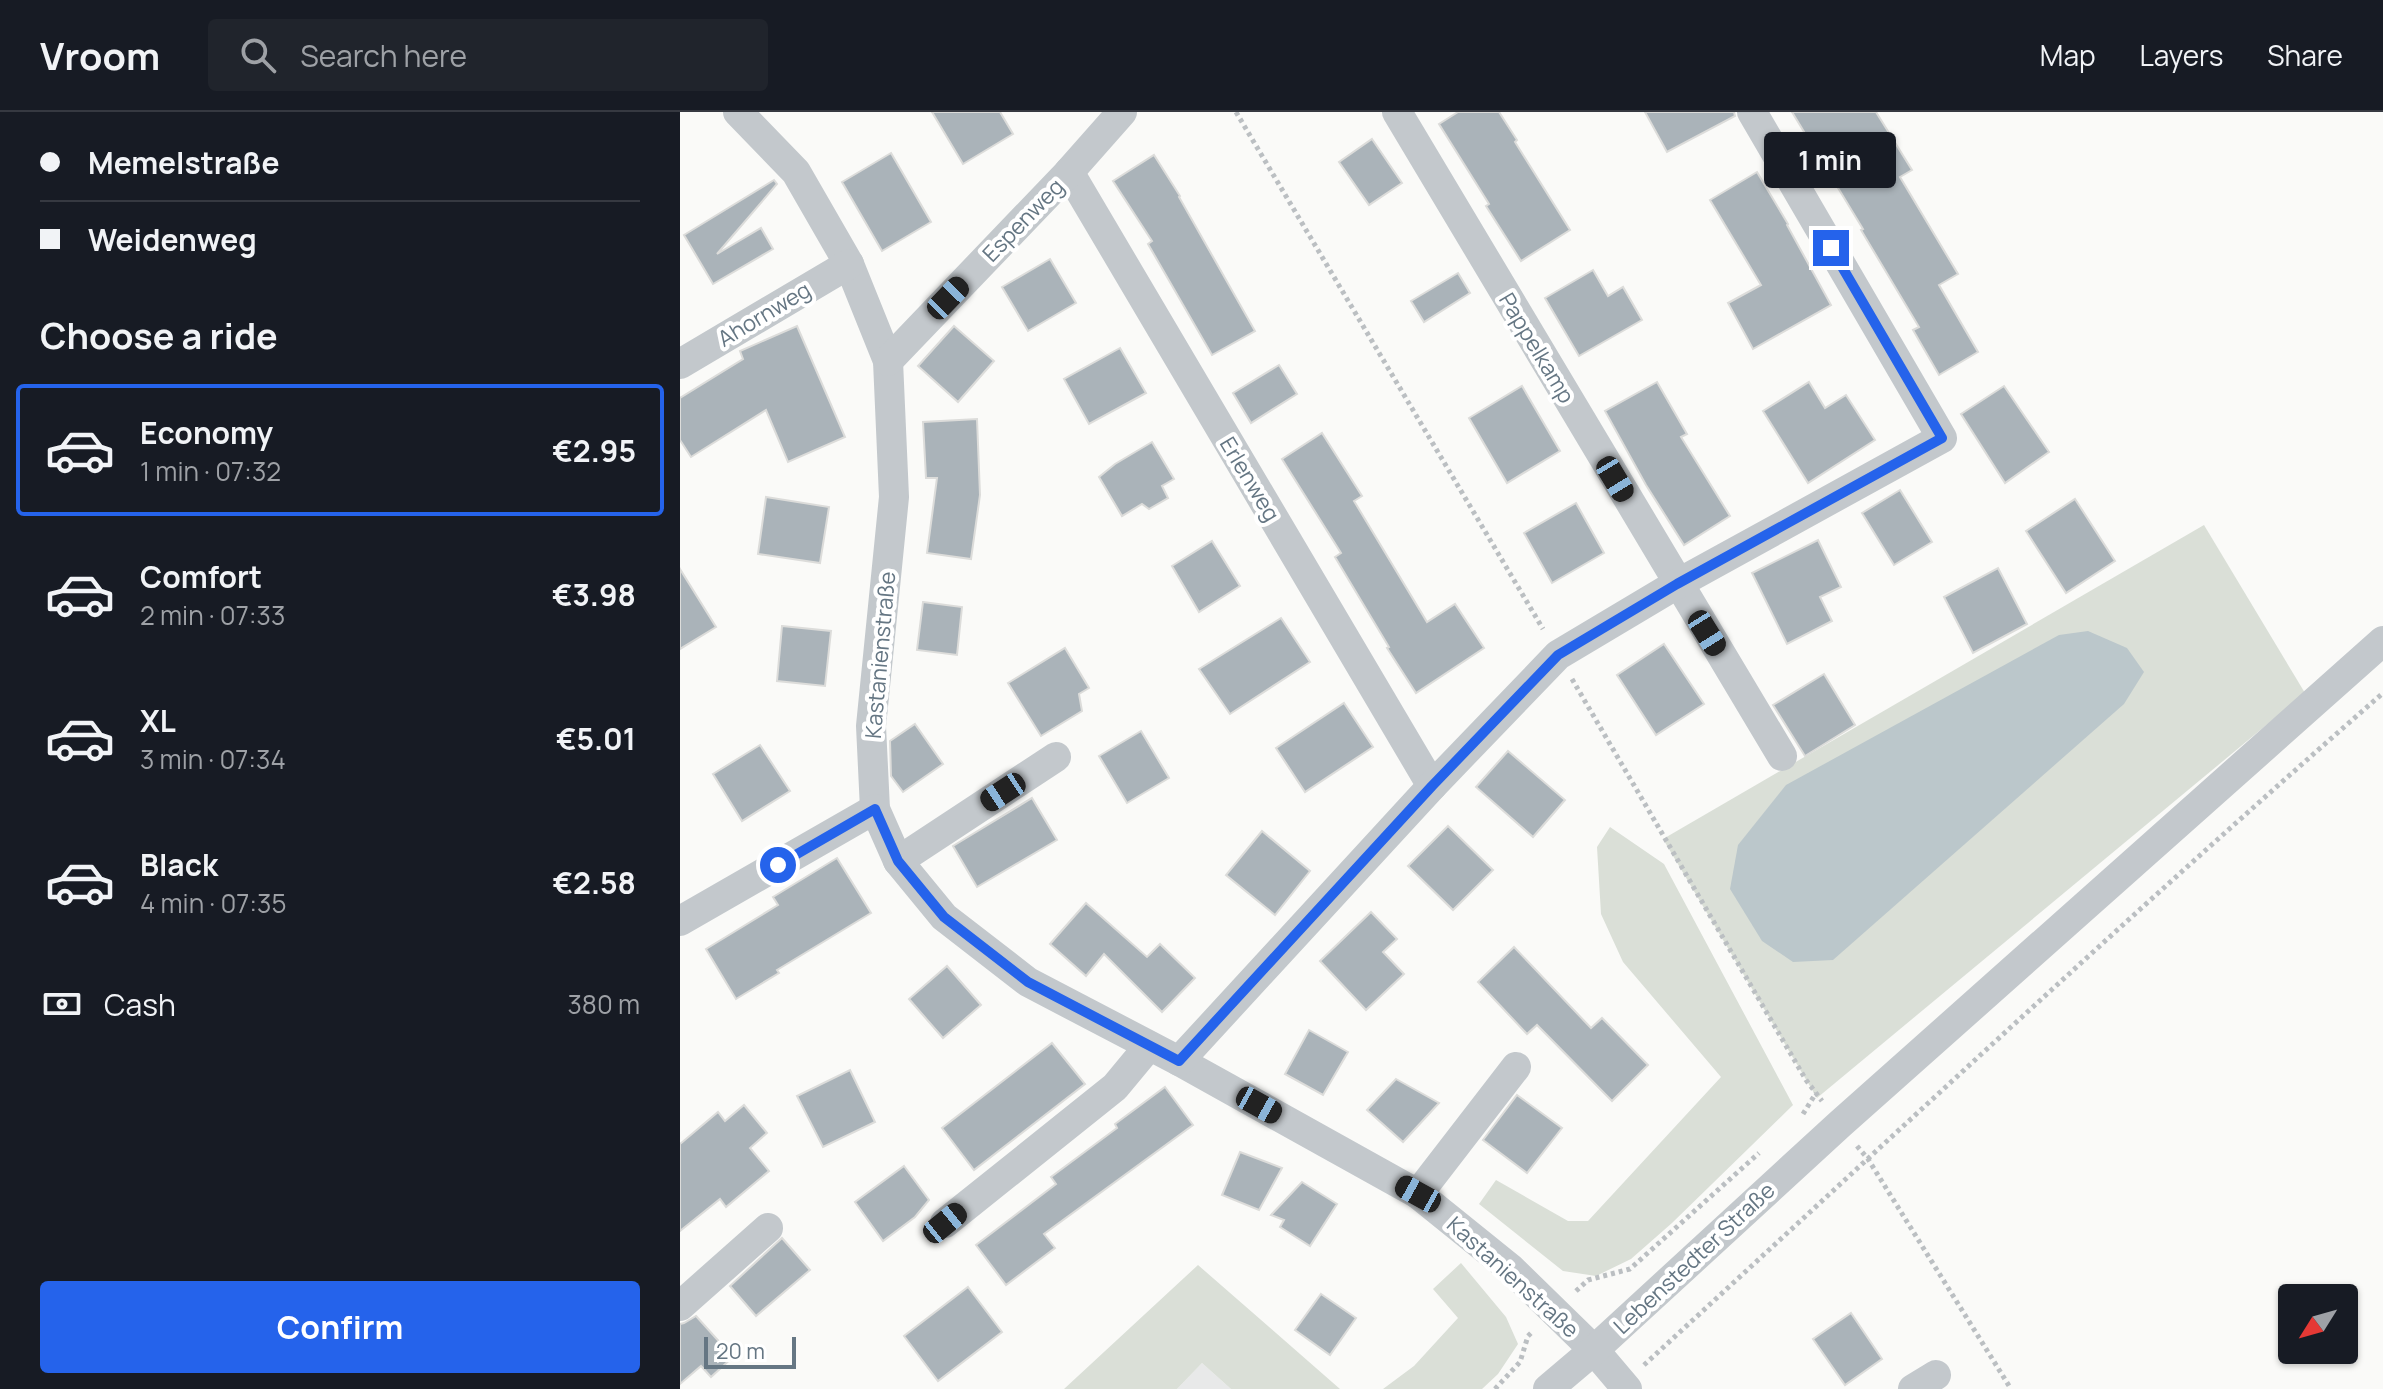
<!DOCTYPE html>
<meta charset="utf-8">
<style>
body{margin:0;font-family:Manrope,sans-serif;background:#20242c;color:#f1f3f6;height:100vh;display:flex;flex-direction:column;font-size:30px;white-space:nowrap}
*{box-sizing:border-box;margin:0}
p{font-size:26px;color:#9ea1a6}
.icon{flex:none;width:44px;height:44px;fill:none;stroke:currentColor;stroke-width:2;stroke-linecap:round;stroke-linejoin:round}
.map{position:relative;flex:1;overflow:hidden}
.panel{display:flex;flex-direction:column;background:#171b24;width:680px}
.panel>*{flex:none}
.hud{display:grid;align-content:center;height:176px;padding:0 40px;background:#171b24}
.needle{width:52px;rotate:233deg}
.fabs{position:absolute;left:1598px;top:1172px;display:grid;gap:16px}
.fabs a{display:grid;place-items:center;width:80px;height:80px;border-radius:8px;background:#171b24;box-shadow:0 2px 6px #0004;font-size:40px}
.scale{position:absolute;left:24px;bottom:20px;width:92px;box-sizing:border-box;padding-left:8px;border:4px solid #657683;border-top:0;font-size:22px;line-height:28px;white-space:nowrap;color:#657683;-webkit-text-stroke:6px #fff;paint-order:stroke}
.end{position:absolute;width:36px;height:36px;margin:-18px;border:10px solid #2563eb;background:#fff;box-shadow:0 0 0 4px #fff}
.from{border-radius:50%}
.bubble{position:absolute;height:56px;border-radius:8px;background:#171b24;box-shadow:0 2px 6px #0004;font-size:26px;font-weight:700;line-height:56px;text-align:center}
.car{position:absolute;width:24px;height:48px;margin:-24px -12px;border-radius:10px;box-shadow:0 0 6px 2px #0007;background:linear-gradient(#222 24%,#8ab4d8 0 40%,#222 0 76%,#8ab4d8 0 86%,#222 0)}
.hud b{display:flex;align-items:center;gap:28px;height:76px;font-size:30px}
.hud b+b{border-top:2px solid #363941}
.hud i{width:20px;height:20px;background:#f1f3f6}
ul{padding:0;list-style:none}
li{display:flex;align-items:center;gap:24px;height:132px;margin:0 16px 12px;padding:0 24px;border:4px solid transparent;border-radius:8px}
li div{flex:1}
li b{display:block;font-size:30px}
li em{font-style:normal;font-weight:700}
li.on{border-color:#2563eb}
li>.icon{width:72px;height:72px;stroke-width:1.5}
h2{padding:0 40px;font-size:36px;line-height:96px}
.pay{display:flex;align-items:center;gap:20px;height:88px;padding:0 40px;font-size:30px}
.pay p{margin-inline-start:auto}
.primary-button{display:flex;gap:16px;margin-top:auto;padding:16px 40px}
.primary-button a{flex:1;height:92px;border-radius:8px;background:#2563eb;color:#fff;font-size:32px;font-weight:700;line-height:92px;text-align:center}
header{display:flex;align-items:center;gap:48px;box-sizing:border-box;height:112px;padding:0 40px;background:#171b24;border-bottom:2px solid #363941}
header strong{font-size:38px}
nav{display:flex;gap:44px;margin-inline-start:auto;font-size:28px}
.search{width:560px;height:72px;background:#20242c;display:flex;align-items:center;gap:20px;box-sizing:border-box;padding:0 28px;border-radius:8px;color:#9ea1a6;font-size:30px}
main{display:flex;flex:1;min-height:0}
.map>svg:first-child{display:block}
.built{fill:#e8e9e9}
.green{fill:#dadfd7}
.water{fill:#bbc7cb}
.building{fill:#aab3b9;stroke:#dcdcda;stroke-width:2}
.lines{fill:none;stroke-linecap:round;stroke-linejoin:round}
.path{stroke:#bbbfc2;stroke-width:5;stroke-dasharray:4 4;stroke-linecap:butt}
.minor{stroke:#c3c8cc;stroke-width:30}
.route{stroke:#2563eb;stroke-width:10}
.labels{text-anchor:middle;stroke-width:8;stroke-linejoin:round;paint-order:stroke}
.street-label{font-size:22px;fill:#657683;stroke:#fff}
</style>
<header>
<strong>Vroom</strong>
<div class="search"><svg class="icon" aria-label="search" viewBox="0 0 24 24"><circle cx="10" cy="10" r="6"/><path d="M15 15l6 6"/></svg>Search here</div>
<nav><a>Map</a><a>Layers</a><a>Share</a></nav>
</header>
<main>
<section class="panel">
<div class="hud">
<b><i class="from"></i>Memelstraße</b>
<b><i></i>Weidenweg</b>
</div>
<h2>Choose a ride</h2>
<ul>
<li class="on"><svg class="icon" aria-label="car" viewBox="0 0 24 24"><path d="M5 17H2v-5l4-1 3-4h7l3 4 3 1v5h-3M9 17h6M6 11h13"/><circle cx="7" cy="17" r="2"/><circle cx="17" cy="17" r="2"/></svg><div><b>Economy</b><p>1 min · 07:32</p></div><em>€2.95</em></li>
<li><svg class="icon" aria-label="car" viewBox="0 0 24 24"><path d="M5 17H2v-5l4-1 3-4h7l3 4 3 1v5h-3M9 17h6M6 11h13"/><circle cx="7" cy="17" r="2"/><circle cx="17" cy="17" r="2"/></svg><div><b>Comfort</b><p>2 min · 07:33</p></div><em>€3.98</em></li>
<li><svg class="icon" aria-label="car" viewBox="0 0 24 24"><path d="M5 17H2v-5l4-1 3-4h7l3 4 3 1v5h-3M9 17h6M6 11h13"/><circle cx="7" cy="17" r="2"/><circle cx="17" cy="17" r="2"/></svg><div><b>XL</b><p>3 min · 07:34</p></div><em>€5.01</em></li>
<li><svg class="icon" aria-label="car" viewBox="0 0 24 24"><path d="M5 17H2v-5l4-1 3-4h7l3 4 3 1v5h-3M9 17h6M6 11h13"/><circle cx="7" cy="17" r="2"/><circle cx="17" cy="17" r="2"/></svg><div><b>Black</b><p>4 min · 07:35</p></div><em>€2.58</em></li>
</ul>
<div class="pay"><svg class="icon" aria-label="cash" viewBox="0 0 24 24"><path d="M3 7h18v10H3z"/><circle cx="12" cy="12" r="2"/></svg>Cash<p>380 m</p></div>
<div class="primary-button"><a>Confirm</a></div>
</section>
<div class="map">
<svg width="1703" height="1277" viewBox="0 0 1703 1277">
<rect width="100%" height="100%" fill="#fafaf8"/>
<path class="built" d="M 522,1251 L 551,1277 L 497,1277 Z"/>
<g class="green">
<path d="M 1524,413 L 1625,581 L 1137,986 L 983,727 Z"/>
<path d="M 930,715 L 984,752 L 1113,993 L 992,1111 L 951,1147 L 916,1164 L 883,1159 L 799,1092 L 816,1068 L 888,1109 L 908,1109 L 1041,965 L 943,850 L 921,802 L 917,735 Z"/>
<path d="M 781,1151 L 826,1205 L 838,1232 L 818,1262 L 802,1277 L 703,1277 L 734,1254 L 778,1206 L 753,1177 Z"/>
<path d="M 518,1153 L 660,1277 L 551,1277 L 522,1251 L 497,1277 L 384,1277 Z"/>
</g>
<path class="water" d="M 1408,519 L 1447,536 L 1464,560 L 1444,592 L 1153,848 L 1113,850 L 1082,829 L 1050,777 L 1058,733 L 1106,673 L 1379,523 Z"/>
<g class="building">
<path d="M 252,0 L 320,0 L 333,22 L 283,52 Z"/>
<path d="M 778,0 L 819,0 L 837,28 L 835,30 L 890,118 L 841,149 L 806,94 L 809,92 L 759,12 Z"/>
<path d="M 965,0 L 1054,0 L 1055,4 L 987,40 Z"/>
<path d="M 1112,0 L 1196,0 L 1232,58 L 1220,65 L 1278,162 L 1259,173 L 1298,240 L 1259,263 L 1233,218 L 1239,215 L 1181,118 L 1183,117 Z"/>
<path d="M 692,27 L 722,71 L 689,93 L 659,50 Z"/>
<path d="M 211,41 L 251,110 L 202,139 L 162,70 Z"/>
<path d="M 474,43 L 500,84 L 499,85 L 575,219 L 532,243 L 468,132 L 472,129 L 433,69 Z"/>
<path d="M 1077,60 L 1108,112 L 1107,113 L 1151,193 L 1073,237 L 1048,191 L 1081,173 L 1030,88 Z"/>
<path d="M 94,68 L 97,72 L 37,142 L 81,116 L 93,137 L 33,172 L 4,123 Z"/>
<path d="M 370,147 L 396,191 L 348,219 L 322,175 Z"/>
<path d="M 913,158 L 928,184 L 943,175 L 962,208 L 899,244 L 865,186 Z"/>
<path d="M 778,161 L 790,181 L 744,210 L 731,189 Z"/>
<path d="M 117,214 L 165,325 L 108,350 L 86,298 L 11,345 L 0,328 L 0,286 L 63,247 L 60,239 Z"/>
<path d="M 274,214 L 314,249 L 278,290 L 238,254 Z"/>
<path d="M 440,236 L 466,281 L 409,312 L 384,267 Z"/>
<path d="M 599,253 L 617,282 L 571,311 L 553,281 Z"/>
<path d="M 977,270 L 1007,322 L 1001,325 L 1050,404 L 1004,433 L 966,373 L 925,299 Z"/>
<path d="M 1129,270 L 1145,296 L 1166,283 L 1195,328 L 1128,371 L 1083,299 Z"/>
<path d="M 842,274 L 880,339 L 827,371 L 789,306 Z"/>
<path d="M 1324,274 L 1369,340 L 1325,371 L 1281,302 Z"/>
<path d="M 297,307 L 300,383 L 291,447 L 247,441 L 257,366 L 246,366 L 243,310 Z"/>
<path d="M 642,321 L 682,384 L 674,389 L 747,510 L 775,492 L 804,536 L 736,581 L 707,536 L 709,535 L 655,445 L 661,441 L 602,347 Z"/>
<path d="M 472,330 L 494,367 L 482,374 L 488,386 L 469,397 L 462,392 L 442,404 L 419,365 L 435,352 Z"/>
<path d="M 1220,378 L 1252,430 L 1214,453 L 1182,401 Z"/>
<path d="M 86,385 L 149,395 L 140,451 L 78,442 Z"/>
<path d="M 1395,387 L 1435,449 L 1386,481 L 1346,419 Z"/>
<path d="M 896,391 L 924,441 L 872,471 L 844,421 Z"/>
<path d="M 1138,428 L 1161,475 L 1140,485 L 1152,509 L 1107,532 L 1072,461 Z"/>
<path d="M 532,429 L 560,474 L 519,500 L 492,454 Z"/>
<path d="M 1318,456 L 1347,512 L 1293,541 L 1264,485 Z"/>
<path d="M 0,457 L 36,515 L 0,537 Z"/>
<path d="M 243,490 L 282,495 L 277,543 L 237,538 Z"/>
<path d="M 601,506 L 630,550 L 550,602 L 519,557 Z"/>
<path d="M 102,514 L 151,519 L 145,574 L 97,569 Z"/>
<path d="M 984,532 L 1024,592 L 976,623 L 937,563 Z"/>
<path d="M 385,536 L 409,576 L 399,582 L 402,599 L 361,624 L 328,571 Z"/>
<path d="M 1144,562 L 1175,613 L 1125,644 L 1093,593 Z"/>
<path d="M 664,591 L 693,635 L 625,680 L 596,636 Z"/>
<path d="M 235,612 L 263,652 L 223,680 L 211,664 L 210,629 Z"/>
<path d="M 461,619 L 489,666 L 447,691 L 419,644 Z"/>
<path d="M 80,633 L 110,679 L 62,709 L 33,662 Z"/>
<path d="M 828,639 L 885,688 L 853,725 L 796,675 Z"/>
<path d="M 352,686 L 377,728 L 297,775 L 273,734 Z"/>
<path d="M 768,714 L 813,758 L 773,798 L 728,754 Z"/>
<path d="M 582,719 L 630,759 L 595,803 L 546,763 Z"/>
<path d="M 157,746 L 191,801 L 97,858 L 99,861 L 56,887 L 26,837 L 98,793 L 93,785 Z"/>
<path d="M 406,791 L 467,845 L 480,832 L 515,866 L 482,900 L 424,842 L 406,864 L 370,832 Z"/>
<path d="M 691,800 L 717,827 L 703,840 L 724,862 L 686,898 L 640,849 Z"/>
<path d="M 834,835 L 911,916 L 922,906 L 968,953 L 932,989 L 857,913 L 847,922 L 798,870 Z"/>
<path d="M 267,854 L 301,893 L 263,926 L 229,887 Z"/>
<path d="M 629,918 L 668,940 L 643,983 L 605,962 Z"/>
<path d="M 372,931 L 405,972 L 294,1058 L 262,1016 Z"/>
<path d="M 170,958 L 195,1010 L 143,1035 L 117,984 Z"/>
<path d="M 716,967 L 759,991 L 723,1030 L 687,998 Z"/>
<path d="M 485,975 L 513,1013 L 364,1122 L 375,1136 L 326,1173 L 296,1133 L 376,1072 L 371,1065 L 437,1016 L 435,1012 Z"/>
<path d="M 837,983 L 882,1016 L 847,1061 L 803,1028 Z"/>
<path d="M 64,993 L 87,1021 L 70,1036 L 89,1059 L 46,1095 L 40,1087 L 0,1119 L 0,1032 L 38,1000 L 45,1009 Z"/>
<path d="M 560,1040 L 602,1056 L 579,1098 L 542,1083 Z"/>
<path d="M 224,1054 L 249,1088 L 235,1105 L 203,1129 L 175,1090 Z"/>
<path d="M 622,1070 L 657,1092 L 630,1134 L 600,1115 L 604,1108 L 591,1103 Z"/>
<path d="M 102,1126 L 130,1158 L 76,1204 L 50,1174 Z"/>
<path d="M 288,1175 L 322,1220 L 258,1269 L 224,1224 Z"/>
<path d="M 641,1182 L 676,1206 L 650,1243 L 615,1218 Z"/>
<path d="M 1171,1201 L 1202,1247 L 1165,1273 L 1133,1227 Z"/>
<path d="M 16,1204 L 53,1245 L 31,1265 L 21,1254 L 0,1272 L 0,1212 L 4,1211 Z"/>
</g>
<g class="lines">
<g class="path">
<path d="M 556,0 L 863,517"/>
<path d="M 892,567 L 1126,968 L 1142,989"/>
<path d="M 1123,1002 L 1136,981"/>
<path d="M 1177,1034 L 1188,1047 L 1331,1277"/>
<path d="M 896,1179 L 908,1168 L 950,1157 L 1079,1041"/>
<path d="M 964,1253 C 1209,1028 1452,800 1703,581"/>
<path d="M 815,1277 L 840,1250 L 848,1224 L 853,1219"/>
</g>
<g class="minor">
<path d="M 58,0 L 116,60 L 169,152 L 208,249 L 214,385 L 191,614 L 195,697 L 218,749 L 264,805 L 348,870 L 499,949 L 738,1082 L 831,1157 L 914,1238 L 947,1277"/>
<path d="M 717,0 L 1102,644"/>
<path d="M 389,60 L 752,674"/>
<path d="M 208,249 L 389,60 L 442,0"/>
<path d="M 0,252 L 169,152"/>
<path d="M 218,749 L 376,645"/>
<path d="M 0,809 L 195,697"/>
<path d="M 499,949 L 752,674 L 878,543 L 997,472 L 1262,326 L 1072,0"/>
<path d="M 738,1082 L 836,955"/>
<path d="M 265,1111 L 435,975 L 469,934"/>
<path d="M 0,1194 L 88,1116"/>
<path d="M 868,1277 L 914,1238 L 1160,1012 L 1703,529"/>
<path d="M 1233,1277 L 1256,1263"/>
</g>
</g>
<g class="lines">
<path class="route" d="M 98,753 L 195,697 L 218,749 L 264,805 L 348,870 L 499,949 L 752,674 L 878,543 L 997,472 L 1262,326 L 1151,136"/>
</g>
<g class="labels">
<g class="street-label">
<text transform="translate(343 108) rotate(-46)" y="8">Espenweg</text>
<text transform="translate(84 202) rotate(-31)" y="8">Ahornweg</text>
<text transform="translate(857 236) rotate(59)" y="8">Pappelkamp</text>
<text transform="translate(570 367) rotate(59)" y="8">Erlenweg</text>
<text transform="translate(200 543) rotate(-85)" y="8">Kastanienstraße</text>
<text transform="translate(1014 1146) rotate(-43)" y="8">Lebenstedter Straße</text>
<text transform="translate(833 1165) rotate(42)" y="8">Kastanienstraße</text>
</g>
</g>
</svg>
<div class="fabs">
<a><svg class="needle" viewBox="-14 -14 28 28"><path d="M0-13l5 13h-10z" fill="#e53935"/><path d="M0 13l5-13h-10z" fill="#9ea1a6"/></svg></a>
</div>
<div class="scale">20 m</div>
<i class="end from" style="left:98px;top:753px"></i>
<i class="end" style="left:1151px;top:136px"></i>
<div class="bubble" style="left:1084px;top:20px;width:132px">1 min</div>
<i class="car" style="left:268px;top:186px;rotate:44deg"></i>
<i class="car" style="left:935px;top:367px;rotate:149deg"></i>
<i class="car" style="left:1027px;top:521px;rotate:148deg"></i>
<i class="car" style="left:323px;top:680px;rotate:237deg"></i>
<i class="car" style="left:579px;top:993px;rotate:119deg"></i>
<i class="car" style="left:738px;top:1082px;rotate:299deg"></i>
<i class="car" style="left:265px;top:1111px;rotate:51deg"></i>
</div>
</main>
